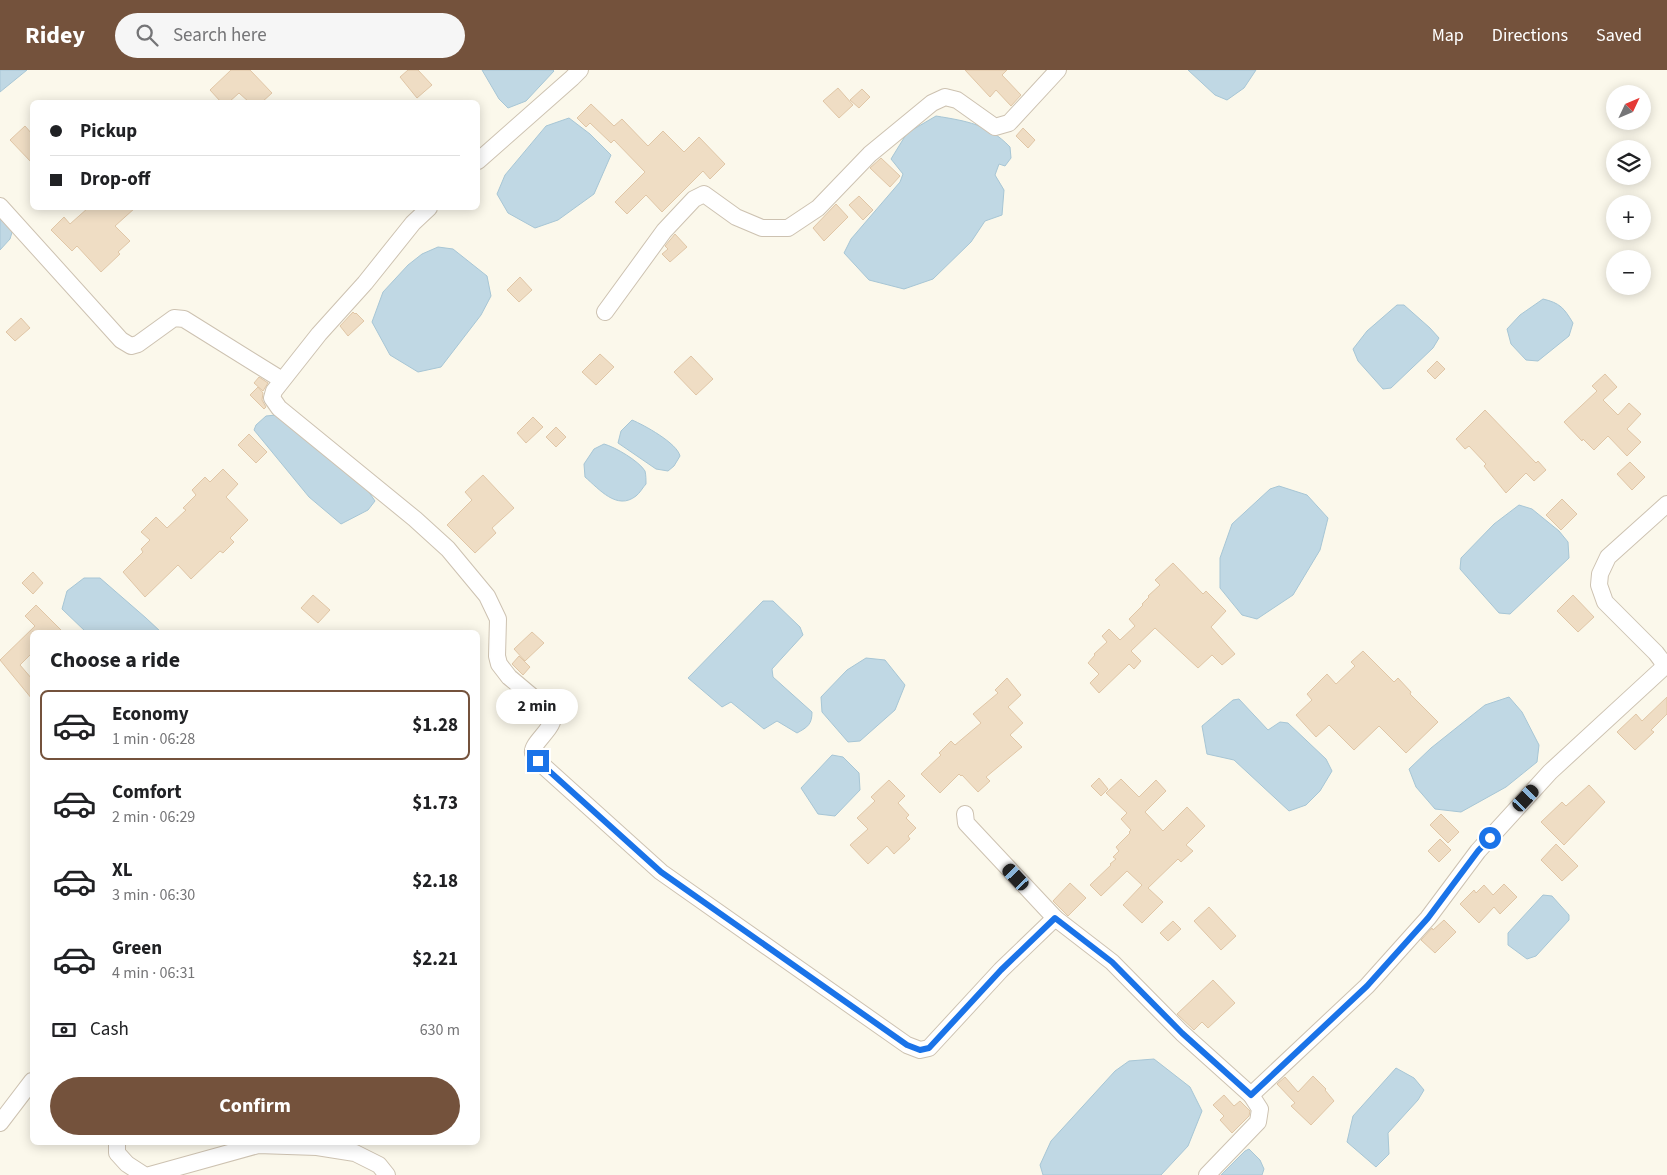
<!DOCTYPE html>
<meta charset="utf-8">
<style>
body{margin:0;font-family:"Source Sans 3",sans-serif;background:#f6f6f6;color:#202124;height:100vh;display:flex;flex-direction:column;font-size:19px;white-space:nowrap}
*{box-sizing:border-box;margin:0}
p{font-size:16px;color:#757577}
.icon{flex:none;width:28px;height:28px;fill:none;stroke:currentColor;stroke-width:2;stroke-linecap:round;stroke-linejoin:round}
.map{position:relative;flex:1;overflow:hidden}
.side{position:absolute;left:30px;top:560px;width:450px;height:515px;display:flex;flex-direction:column;background:#fff;border-radius:8px;box-shadow:0 2px 12px #0003}
.side>*{flex:none}
.guide{position:absolute;left:30px;top:30px;width:450px;height:110px;border-radius:8px;box-shadow:0 2px 12px #0003;display:grid;align-content:center;height:110px;padding:0 20px;background:#fff}
.needle{width:32px;rotate:46deg}
.fabs{position:absolute;left:1606px;top:15px;display:grid;gap:10px}
.fabs a{display:grid;place-items:center;width:45px;height:45px;border-radius:50%;background:#fff;box-shadow:0 2px 12px #0003;font-size:25px}
.end{position:absolute;width:22px;height:22px;margin:-11px;border:6px solid #1a73e8;background:#fff;box-shadow:0 0 0 2px #fff}
.from{border-radius:50%}
.bubble{position:absolute;height:35px;border-radius:18px;background:#fff;box-shadow:0 2px 12px #0003;font-size:16px;font-weight:700;line-height:35px;text-align:center}
.car{position:absolute;width:15px;height:30px;margin:-15px -8px;border-radius:6px;box-shadow:0 0 4px 1px #0007;background:linear-gradient(#222 24%,#8ab4d8 0 40%,#222 0 76%,#8ab4d8 0 86%,#222 0)}
.guide b{display:flex;align-items:center;gap:18px;height:48px;font-size:19px}
.guide b+b{border-top:1px solid #e0e0e0}
.guide i{width:12px;height:12px;background:#202124}
ul{padding:0;list-style:none}
li{display:flex;align-items:center;gap:15px;height:70px;margin:0 10px 8px;padding:0 10px;border:2px solid transparent;border-radius:8px}
li div{flex:1}
li b{display:block;font-size:19px}
li em{font-style:normal;font-weight:700}
li.active{border-color:#74523c}
li>.icon{width:45px;height:45px;stroke-width:1.5}
h2{padding:0 20px;font-size:22px;line-height:60px}
.pay{display:flex;align-items:center;gap:12px;height:55px;padding:0 20px;font-size:19px}
.pay p{margin-inline-start:auto}
.cta{display:flex;gap:10px;margin-top:auto;padding:10px 20px}
.cta a{flex:1;height:58px;border-radius:30px;background:#74523c;color:#fff;font-size:20px;font-weight:700;line-height:58px;text-align:center}
header{display:flex;align-items:center;gap:30px;box-sizing:border-box;height:70px;padding:0 25px;background:#74523c;color:#fff}
header strong{font-size:24px}
nav{display:flex;gap:28px;margin-inline-start:auto;font-size:18px}
.search{width:350px;height:45px;background:#f6f6f6;display:flex;align-items:center;gap:12px;box-sizing:border-box;padding:0 18px;border-radius:28px;color:#757577;font-size:19px}
.map>svg:first-child{display:block}
.water{fill:#c0d8e4;stroke:#a7c6d5}
.building{fill:#efddc4;stroke:#e0c6a6}
.lines{fill:none;stroke-linecap:round;stroke-linejoin:round}
.street-casing{stroke:#cdc2b1;stroke-width:18}
.street{stroke:#fff;stroke-width:16}
.route{stroke:#1a73e8;stroke-width:6}
</style>
<header>
<strong>Ridey</strong>
<div class="search"><svg class="icon" aria-label="search" viewBox="0 0 24 24"><circle cx="10" cy="10" r="6"/><path d="M15 15l6 6"/></svg>Search here</div>
<nav><a>Map</a><a>Directions</a><a>Saved</a></nav>
</header>
<div class="map">
<svg width="1667" height="1105" viewBox="0 0 1667 1105">
<rect width="100%" height="100%" fill="#fbf8eb"/>
<g class="water">
<path d="M 0,0 L 27,0 L 0,22 Z"/>
<path d="M 482,0 L 553,0 L 554,1 L 526,31 L 508,38 L 499,29 Z"/>
<path d="M 1188,0 L 1256,0 L 1244,18 L 1227,30 L 1215,25 Z"/>
<path d="M 936,46 C 966,51 988,54 1010,77 L 1011,88 L 1005,96 L 999,94 L 995,105 L 1004,120 L 1002,145 L 985,151 L 971,172 L 933,209 L 904,219 L 869,210 L 844,183 L 851,169 L 900,112 L 903,104 L 891,89 L 907,63 Z"/>
<path d="M 569,48 L 590,64 L 611,85 L 594,124 L 558,150 L 535,158 L 508,143 L 497,124 L 505,105 L 546,56 Z"/>
<path d="M 0,145 L 13,159 L 10,169 L 0,180 Z"/>
<path d="M 438,177 L 453,179 L 487,206 L 491,226 L 481,245 L 441,297 L 418,302 L 390,285 L 372,252 L 383,222 L 408,195 L 422,184 Z"/>
<path d="M 1543,229 C 1560,233 1564,238 1573,253 L 1569,266 L 1538,291 L 1526,290 L 1511,274 L 1507,259 L 1520,245 Z"/>
<path d="M 1397,235 L 1404,235 L 1430,258 L 1439,268 L 1433,278 L 1391,318 L 1383,319 L 1358,291 L 1353,279 L 1367,261 Z"/>
<path d="M 276,345 L 360,409 L 375,431 L 368,440 L 341,454 L 309,427 L 254,360 L 256,355 L 266,346 Z"/>
<path d="M 632,350 C 644,355 677,373 680,386 L 674,396 L 668,401 L 656,399 L 618,373 L 621,361 Z"/>
<path d="M 604,374 C 615,377 639,391 645,401 C 646,405 646,410 646,414 C 643,417 640,423 636,426 C 617,441 599,419 585,407 L 584,394 L 594,379 Z"/>
<path d="M 1279,416 L 1307,425 L 1328,448 L 1320,480 L 1293,525 L 1257,549 L 1242,545 L 1220,518 L 1220,488 L 1232,454 L 1270,419 Z"/>
<path d="M 1519,435 L 1532,439 L 1559,461 L 1568,472 L 1569,488 L 1510,544 L 1499,543 L 1460,499 L 1461,488 L 1494,454 Z"/>
<path d="M 84,508 L 100,508 L 146,548 L 161,562 L 86,562 L 62,539 L 67,521 Z"/>
<path d="M 763,531 L 773,531 L 800,557 L 803,565 L 772,599 L 773,607 L 812,642 C 812,654 808,657 797,663 L 777,651 L 764,659 L 731,632 L 722,637 L 688,608 Z"/>
<path d="M 866,588 L 885,590 L 905,615 L 895,640 L 860,671 L 848,672 L 822,642 L 821,627 L 847,600 Z"/>
<path d="M 1509,627 L 1522,642 L 1539,675 L 1537,692 L 1506,717 L 1461,742 L 1435,739 L 1416,717 L 1409,699 L 1431,678 L 1485,635 Z"/>
<path d="M 1239,629 L 1268,660 L 1280,652 L 1288,653 L 1326,689 L 1332,701 L 1320,721 L 1306,735 L 1289,741 L 1234,690 L 1207,684 L 1202,656 L 1233,630 Z"/>
<path d="M 832,685 L 843,687 L 859,703 L 860,720 L 835,746 L 818,744 L 801,718 Z"/>
<path d="M 1543,825 L 1552,826 L 1569,845 L 1569,850 L 1536,886 L 1527,889 L 1508,875 L 1508,863 Z"/>
<path d="M 1154,989 L 1190,1017 L 1202,1041 L 1188,1076 L 1161,1105 L 1043,1105 L 1040,1095 L 1051,1071 L 1115,1001 L 1129,991 Z"/>
<path d="M 1396,998 L 1414,1008 L 1424,1020 L 1418,1030 L 1388,1063 L 1389,1084 L 1376,1097 L 1347,1072 L 1353,1046 Z"/>
<path d="M 1249,1079 L 1260,1090 L 1264,1099 L 1262,1105 L 1221,1105 L 1245,1081 Z"/>
</g>
<g class="building">
<path d="M 231,0 L 250,0 L 272,23 L 262,32 L 249,32 L 239,23 L 229,32 L 221,32 L 210,20 Z"/>
<path d="M 408,0 L 418,0 L 432,15 L 417,28 L 400,7 Z"/>
<path d="M 965,0 L 1007,0 L 1002,5 L 1021,25 L 1011,36 L 996,20 L 990,27 Z"/>
<path d="M 838,18 L 853,35 L 839,48 L 823,31 Z"/>
<path d="M 862,19 L 870,27 L 859,38 L 850,30 Z"/>
<path d="M 591,34 L 614,56 L 622,49 L 648,76 L 663,61 L 684,82 L 699,67 L 725,94 L 710,109 L 703,101 L 662,142 L 646,125 L 627,144 L 615,132 L 645,102 L 614,70 L 611,73 L 590,53 L 586,57 L 577,48 Z"/>
<path d="M 25,56 L 32,64 L 32,93 L 10,70 Z"/>
<path d="M 1023,58 L 1035,70 L 1028,78 L 1016,66 Z"/>
<path d="M 881,88 L 900,106 L 890,117 L 870,98 Z"/>
<path d="M 859,126 L 873,140 L 863,150 L 849,135 Z"/>
<path d="M 836,134 L 848,147 L 824,171 L 813,158 Z"/>
<path d="M 88,138 L 135,138 L 115,156 L 130,171 L 118,182 L 120,184 L 101,202 L 77,176 L 72,181 L 51,160 L 64,147 L 70,154 Z"/>
<path d="M 675,164 L 687,177 L 670,192 L 662,184 L 668,179 L 665,176 Z"/>
<path d="M 520,207 L 532,220 L 519,232 L 507,220 Z"/>
<path d="M 353,242 L 355,244 L 356,243 L 364,251 L 348,266 L 340,256 Z"/>
<path d="M 21,248 L 30,258 L 15,271 L 6,262 Z"/>
<path d="M 600,284 L 614,297 L 596,315 L 582,302 Z"/>
<path d="M 691,286 L 713,309 L 696,325 L 674,302 Z"/>
<path d="M 1437,291 L 1445,299 L 1435,309 L 1427,301 Z"/>
<path d="M 1605,304 L 1617,317 L 1603,330 L 1618,345 L 1629,333 L 1641,344 L 1627,359 L 1641,372 L 1627,386 L 1608,366 L 1594,380 L 1583,369 L 1582,371 L 1564,352 L 1597,321 L 1592,316 Z"/>
<path d="M 259,307 L 268,313 L 263,321 L 254,313 Z"/>
<path d="M 258,317 L 263,323 L 262,330 L 266,337 L 264,339 L 250,325 Z"/>
<path d="M 1485,340 L 1536,393 L 1538,391 L 1546,400 L 1534,411 L 1526,403 L 1506,423 L 1484,396 L 1486,394 L 1469,376 L 1465,379 L 1456,369 Z"/>
<path d="M 533,347 L 543,357 L 526,373 L 517,363 Z"/>
<path d="M 556,357 L 566,367 L 556,377 L 546,367 Z"/>
<path d="M 249,364 L 267,382 L 256,393 L 238,375 Z"/>
<path d="M 1630,392 L 1645,407 L 1632,420 L 1617,404 Z"/>
<path d="M 223,399 L 238,414 L 226,427 L 248,450 L 230,468 L 234,472 L 223,483 L 220,481 L 191,509 L 178,495 L 145,527 L 123,502 L 143,482 L 141,479 L 150,470 L 141,462 L 156,447 L 167,458 L 186,440 L 183,438 L 196,425 L 192,420 L 205,407 L 210,412 Z"/>
<path d="M 483,405 L 514,438 L 492,458 L 496,463 L 475,483 L 447,455 L 472,430 L 465,422 Z"/>
<path d="M 1562,429 L 1577,444 L 1561,460 L 1546,445 Z"/>
<path d="M 1173,493 L 1203,524 L 1206,521 L 1226,541 L 1211,557 L 1235,584 L 1222,595 L 1212,585 L 1198,598 L 1155,558 L 1131,581 L 1141,591 L 1134,599 L 1129,594 L 1099,623 L 1090,613 L 1099,604 L 1088,593 L 1095,585 L 1094,584 L 1107,572 L 1102,566 L 1109,559 L 1120,570 L 1135,556 L 1129,549 L 1143,535 L 1142,534 L 1149,527 L 1148,526 L 1160,515 L 1155,510 Z"/>
<path d="M 33,502 L 43,513 L 33,524 L 22,513 Z"/>
<path d="M 313,525 L 330,540 L 318,553 L 301,538 Z"/>
<path d="M 1573,525 L 1594,547 L 1578,562 L 1557,541 Z"/>
<path d="M 36,535 L 63,562 L 32,562 L 32,583 L 20,595 L 32,609 L 32,629 L 0,590 L 35,556 L 25,546 Z"/>
<path d="M 532,562 L 544,573 L 525,591 L 514,579 Z"/>
<path d="M 1363,581 L 1394,612 L 1398,608 L 1411,622 L 1410,624 L 1438,652 L 1406,683 L 1379,656 L 1354,680 L 1329,655 L 1316,667 L 1296,645 L 1312,630 L 1307,624 L 1327,604 L 1336,614 L 1355,596 L 1351,592 Z"/>
<path d="M 519,586 L 530,597 L 523,605 L 512,594 Z"/>
<path d="M 1007,608 L 1021,625 L 1008,637 L 1023,653 L 1010,665 L 1022,677 L 986,707 L 990,711 L 978,722 L 962,705 L 961,706 L 959,704 L 940,723 L 921,704 L 941,685 L 939,683 L 951,671 L 955,675 L 981,653 L 973,644 L 998,623 L 995,620 Z"/>
<path d="M 1667,627 L 1667,644 L 1651,660 L 1654,662 L 1635,680 L 1617,662 L 1636,644 L 1642,651 Z"/>
<path d="M 1099,708 L 1108,719 L 1101,726 L 1091,716 Z"/>
<path d="M 1121,709 L 1139,727 L 1156,710 L 1166,721 L 1145,742 L 1163,761 L 1187,737 L 1205,756 L 1186,775 L 1193,781 L 1181,792 L 1178,789 L 1148,818 L 1163,832 L 1142,853 L 1123,835 L 1142,815 L 1127,801 L 1101,826 L 1090,815 L 1111,795 L 1110,794 L 1116,789 L 1113,787 L 1119,781 L 1116,777 L 1130,763 L 1129,762 L 1131,760 L 1121,749 L 1127,743 L 1106,723 Z"/>
<path d="M 889,710 L 905,726 L 898,733 L 909,745 L 906,748 L 916,758 L 908,766 L 910,769 L 894,784 L 887,776 L 868,794 L 850,775 L 868,759 L 857,748 L 875,731 L 871,727 Z"/>
<path d="M 1589,715 L 1605,732 L 1564,775 L 1541,752 L 1562,732 L 1566,736 Z"/>
<path d="M 1441,744 L 1459,762 L 1448,773 L 1430,755 Z"/>
<path d="M 1440,769 L 1451,780 L 1439,792 L 1428,781 Z"/>
<path d="M 1556,774 L 1578,796 L 1562,811 L 1541,790 Z"/>
<path d="M 1070,813 L 1086,828 L 1068,846 L 1053,831 Z"/>
<path d="M 1504,814 L 1517,827 L 1500,844 L 1494,837 L 1479,853 L 1460,834 L 1474,820 L 1476,823 L 1484,815 L 1493,825 Z"/>
<path d="M 1209,837 L 1236,866 L 1221,880 L 1194,851 Z"/>
<path d="M 1444,850 L 1456,862 L 1435,883 L 1421,870 L 1432,858 L 1433,860 Z"/>
<path d="M 1173,851 L 1181,859 L 1168,871 L 1160,863 Z"/>
<path d="M 1213,910 L 1235,933 L 1208,958 L 1202,952 L 1194,960 L 1177,944 Z"/>
<path d="M 1313,1006 L 1326,1019 L 1325,1020 L 1334,1031 L 1311,1055 L 1291,1036 L 1295,1033 L 1277,1014 L 1285,1007 L 1298,1022 Z"/>
<path d="M 1224,1025 L 1234,1036 L 1240,1031 L 1250,1041 L 1249,1046 L 1232,1063 L 1220,1050 L 1224,1046 L 1213,1035 Z"/>
</g>
<g class="lines">
<g class="street-casing">
<g id="street">
<path d="M 478,91 L 572,8 L 580,0"/>
<path d="M 0,136 L 121,270 L 131,276 L 138,274 L 174,248 L 184,249 L 282,310"/>
<path d="M 429,138 L 413,153 L 365,213 L 319,264 L 274,321 L 272,328 L 279,338 L 415,449 L 448,479 L 487,526 L 498,549 L 497,586 L 499,594 L 509,607 L 547,639 L 553,648 C 552,660 531,674 533,683 C 534,686 536,688 538,691 L 661,802 L 907,975 L 920,980 L 929,978 L 1001,900 L 1055,848 L 1112,892 L 1182,963 L 1251,1025 L 1260,1039 L 1258,1052 L 1207,1105"/>
<path d="M 605,242 L 664,161 L 694,129 L 704,124 L 736,147 L 762,158 L 788,158 L 818,138 L 870,84 L 932,33 L 945,27 L 957,30 L 995,57 L 1009,53 L 1058,0"/>
<path d="M 965,744 L 966,753 L 1055,848"/>
<path d="M 1251,1025 L 1367,916 L 1428,848 L 1478,781 L 1550,702 L 1663,598 L 1662,591 L 1656,583 L 1605,532 L 1599,515 L 1600,504 L 1608,487 L 1667,434"/>
<path d="M 0,1053 L 32,1011"/>
<path d="M 117,1072 L 117,1083 L 127,1094 L 144,1105"/>
<path d="M 150,1105 L 258,1075 L 317,1077 L 355,1083 L 379,1095 L 387,1105"/>
</g>
</g>
<use href="#street" class="street"/>
</g>
<g class="lines">
<path class="route" d="M 538,691 L 661,802 L 907,975 L 920,980 L 929,978 L 1001,900 L 1055,848 L 1112,892 L 1182,963 L 1251,1025 L 1367,916 L 1428,848 L 1478,781 L 1490,768"/>
</g>
</svg>
<div class="fabs">
<a><svg class="needle" viewBox="-14 -14 28 28"><path d="M0-13l5 13h-10z" fill="#e53935"/><path d="M0 13l5-13h-10z" fill="#757577"/></svg></a>
<a><svg class="icon" aria-label="layers" viewBox="0 0 24 24"><path d="M12 4l9 5-9 5-9-5zM3 14l9 5 9-5"/></svg></a>
<a>+</a>
<a>−</a>
</div>
<i class="end from" style="left:1490px;top:768px"></i>
<i class="end" style="left:538px;top:691px"></i>
<div class="bubble" style="left:496px;top:619px;width:82px">2 min</div>
<i class="car" style="left:1526px;top:728px;rotate:43deg"></i>
<i class="car" style="left:1016px;top:807px;rotate:317deg"></i>
<div class="guide">
<b><i class="from"></i>Pickup</b>
<b><i></i>Drop-off</b>
</div>
<section class="side">
<h2>Choose a ride</h2>
<ul>
<li class="active"><svg class="icon" aria-label="car" viewBox="0 0 24 24"><path d="M5 17H2v-5l4-1 3-4h7l3 4 3 1v5h-3M9 17h6M6 11h13"/><circle cx="7" cy="17" r="2"/><circle cx="17" cy="17" r="2"/></svg><div><b>Economy</b><p>1 min · 06:28</p></div><em>$1.28</em></li>
<li><svg class="icon" aria-label="car" viewBox="0 0 24 24"><path d="M5 17H2v-5l4-1 3-4h7l3 4 3 1v5h-3M9 17h6M6 11h13"/><circle cx="7" cy="17" r="2"/><circle cx="17" cy="17" r="2"/></svg><div><b>Comfort</b><p>2 min · 06:29</p></div><em>$1.73</em></li>
<li><svg class="icon" aria-label="car" viewBox="0 0 24 24"><path d="M5 17H2v-5l4-1 3-4h7l3 4 3 1v5h-3M9 17h6M6 11h13"/><circle cx="7" cy="17" r="2"/><circle cx="17" cy="17" r="2"/></svg><div><b>XL</b><p>3 min · 06:30</p></div><em>$2.18</em></li>
<li><svg class="icon" aria-label="car" viewBox="0 0 24 24"><path d="M5 17H2v-5l4-1 3-4h7l3 4 3 1v5h-3M9 17h6M6 11h13"/><circle cx="7" cy="17" r="2"/><circle cx="17" cy="17" r="2"/></svg><div><b>Green</b><p>4 min · 06:31</p></div><em>$2.21</em></li>
</ul>
<div class="pay"><svg class="icon" aria-label="cash" viewBox="0 0 24 24"><path d="M3 7h18v10H3z"/><circle cx="12" cy="12" r="2"/></svg>Cash<p>630 m</p></div>
<div class="cta"><a>Confirm</a></div>
</section>
</div>
